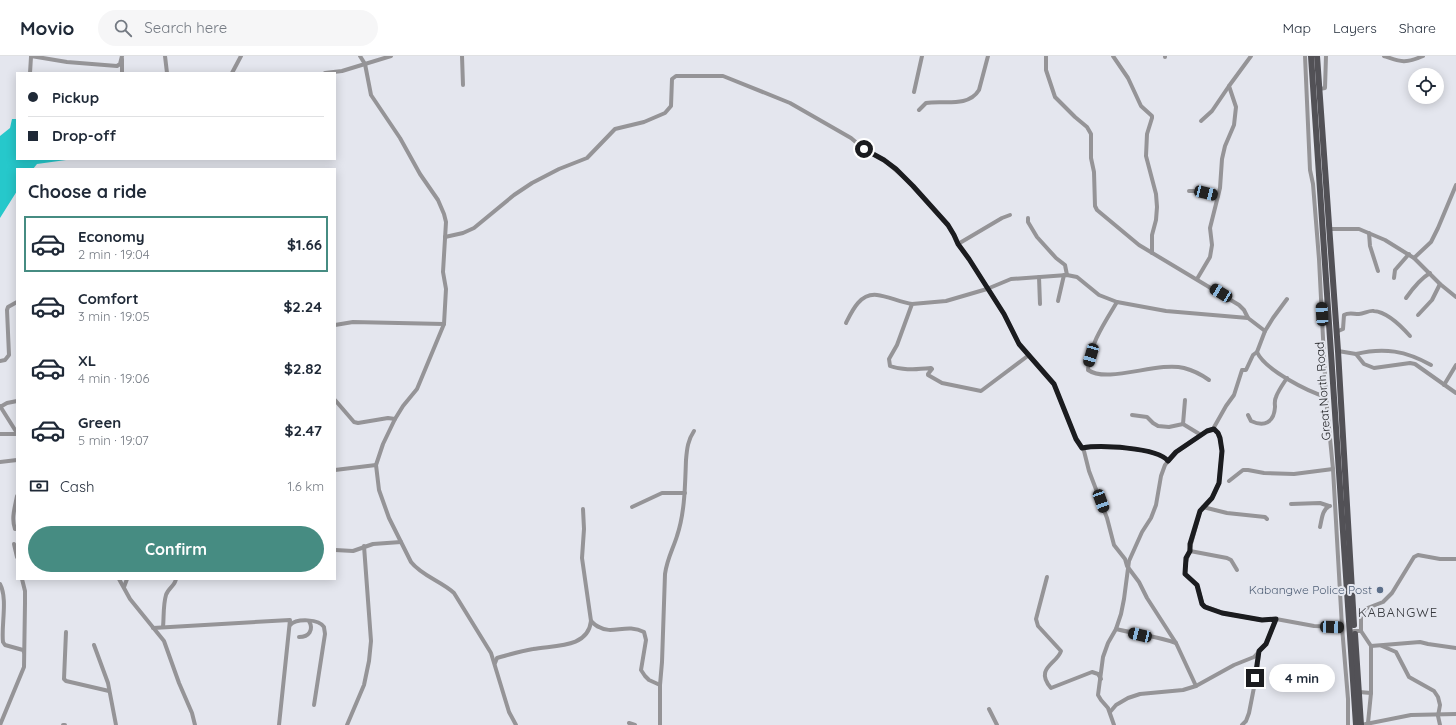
<!DOCTYPE html>
<meta charset="utf-8">
<style>
body{margin:0;font-family:Quicksand,sans-serif;background:#f6f6f7;color:#1f2937;height:100vh;display:flex;flex-direction:column;font-size:15px;white-space:nowrap}
*{box-sizing:border-box;margin:0}
p{font-size:13px;color:#747a83}
.icon{flex:none;width:22px;height:22px;fill:none;stroke:currentColor;stroke-width:2;stroke-linecap:round;stroke-linejoin:round}
.map{position:relative;flex:1;overflow:hidden}
.drawer{position:absolute;left:16px;top:112px;width:320px;height:412px;display:flex;flex-direction:column;background:#fff;border-radius:0px;box-shadow:0 2px 10px #0003}
.drawer>*{flex:none}
.top-card{position:absolute;left:16px;top:16px;width:320px;height:88px;border-radius:0px;box-shadow:0 2px 10px #0003;display:grid;align-content:center;height:88px;padding:0 12px;background:#fff}
.buttons{position:absolute;left:1408px;top:12px;display:grid;gap:8px}
.buttons a{display:grid;place-items:center;width:36px;height:36px;border-radius:50%;background:#fff;box-shadow:0 2px 10px #0003;font-size:20px}
.end{position:absolute;width:18px;height:18px;margin:-9px;border:5px solid #1b1c1f;background:#fff;box-shadow:0 0 0 2px #fff}
.from{border-radius:50%}
.bubble{position:absolute;height:28px;border-radius:14px;background:#fff;box-shadow:0 2px 10px #0003;font-size:13px;font-weight:800;line-height:28px;text-align:center}
.car{position:absolute;width:12px;height:24px;margin:-12px -6px;border-radius:5px;box-shadow:0 0 3px 1px #0007;background:linear-gradient(#222 24%,#8ab4d8 0 40%,#222 0 76%,#8ab4d8 0 86%,#222 0)}
.top-card b{display:flex;align-items:center;gap:14px;height:38px;font-size:15px}
.top-card b+b{border-top:1px solid #e0e1e3}
.top-card i{width:10px;height:10px;background:#1f2937}
ul{padding:0;list-style:none}
li{display:flex;align-items:center;gap:12px;height:56px;margin:0 8px 6px;padding:0 4px;border:2px solid transparent;border-radius:0px}
li div{flex:1}
li b{display:block;font-size:15px}
li em{font-style:normal;font-weight:800}
li.selected{border-color:#468c82}
li>.icon{width:36px;height:36px;stroke-width:1.5}
h2{padding:0 12px;font-size:18px;line-height:48px}
.pay{display:flex;align-items:center;gap:10px;height:44px;padding:0 12px;font-size:15px}
.pay p{margin-inline-start:auto}
.button{display:flex;gap:8px;margin-top:auto;padding:8px 12px}
.button a{flex:1;height:46px;border-radius:24px;background:#468c82;color:#fff;font-size:16px;font-weight:800;line-height:46px;text-align:center}
header{display:flex;align-items:center;gap:24px;box-sizing:border-box;height:56px;padding:0 20px;background:#fff;border-bottom:1px solid #e0e1e3}
header strong{font-size:19px}
nav{display:flex;gap:22px;margin-inline-start:auto;font-size:14px}
.search{width:280px;height:36px;background:#f6f6f7;display:flex;align-items:center;gap:10px;box-sizing:border-box;padding:0 14px;border-radius:22px;color:#747a83;font-size:15px}
.map>svg:first-child{display:block}
.water{fill:#26c8cb}
.lines{fill:none;stroke-linecap:round;stroke-linejoin:round}
.minor{stroke:#959497;stroke-width:4}
.primary{stroke:#525156;stroke-width:6}
.route{stroke:#1b1c1f;stroke-width:5}
.service-dot{fill:#5c6f8a;stroke:#e4e6ee;stroke-width:1.5}
.labels{text-anchor:middle;stroke-width:4;stroke-linejoin:round;paint-order:stroke}
.street-label{font-size:12px;fill:#1b1c1f;stroke:#e4e6ee}
.service-label{font-size:12px;fill:#4e5e75;stroke:#e4e6ee;text-anchor:end}
.neighbourhood-label{font-size:13px;letter-spacing:1px;fill:#36383d;stroke:#e4e6ee}
</style>
<header>
<strong>Movio</strong>
<div class="search"><svg class="icon" aria-label="search" viewBox="0 0 24 24"><circle cx="10" cy="10" r="6"/><path d="M15 15l6 6"/></svg>Search here</div>
<nav><a>Map</a><a>Layers</a><a>Share</a></nav>
</header>
<div class="map">
<svg width="1456" height="669" viewBox="0 0 1456 669">
<rect width="100%" height="100%" fill="#e4e6ee"/>
<path class="water" d="M 12,63 L 17,63 L 17,103 L 67,103 L 66,104 L 37,108 L 33,113 L 17,113 L 17,135 L 0,162 L 0,80 L 10,72 Z"/>
<g class="lines">
<g class="minor">
<path d="M 31,0 L 67,6 L 117,10 L 120,8 L 122,0"/>
<path d="M 165,0 L 167,17"/>
<path d="M 360,0 L 365,8 L 371,39 L 400,82 L 420,118 L 438,144 L 444,158 L 446,166 L 443,216 L 446,233 L 444,268 L 417,333 L 403,350 L 395,363 L 383,388 L 376,409 L 379,434 L 389,462 L 411,506 C 422,520 441,525 454,537 L 491,597 L 509,656 L 516,669"/>
<path d="M 462,0 L 463,29"/>
<path d="M 1046,0 L 1046,14 L 1055,41 L 1075,61 L 1087,71 L 1091,78 L 1091,102 L 1094,116 L 1095,150 L 1097,154 L 1139,189 L 1239,249 L 1244,254 L 1248,262 L 1265,275"/>
<path d="M 1113,0 L 1128,22 L 1141,50 L 1152,60 L 1152,62 L 1147,78 L 1146,100 L 1156,138 L 1157,151 L 1156,164 L 1152,179 L 1152,197"/>
<path d="M 1305,0 L 1310,114 L 1313,128 L 1319,203 L 1326,341 L 1333,413 L 1342,571 L 1348,643 L 1348,669"/>
<path d="M 1384,0 C 1401,6 1405,8 1423,0"/>
<path d="M 1165,1 L 1165,0"/>
<path d="M 122,3 L 122,17"/>
<path d="M 30,17 L 31,1"/>
<path d="M 232,17 L 241,0"/>
<path d="M 325,17 L 342,15 L 391,0"/>
<path d="M 1319,33 L 1325,32 L 1326,0"/>
<path d="M 914,36 L 922,0"/>
<path d="M 919,54 L 926,47 C 943,44 968,52 979,34 L 988,0"/>
<path d="M 1201,65 L 1212,55 L 1229,30"/>
<path d="M 1189,135 L 1199,135 L 1218,140"/>
<path d="M 1028,162 L 1028,166 L 1037,181 L 1056,202 L 1065,209 L 1067,219"/>
<path d="M 1329,173 L 1359,173 L 1385,184 L 1414,202 L 1440,228 L 1456,241"/>
<path d="M 1369,177 L 1370,190 L 1378,215"/>
<path d="M 445,181 L 463,177 L 474,172 L 514,139 L 532,127 L 559,113 L 587,102 L 615,73 L 644,66 L 665,57 L 671,50 L 672,23 L 676,20 L 723,20 L 790,47 L 851,82 L 864,93 L 884,104 L 906,123 L 940,160 L 948,169 L 954,179 L 958,188 L 969,203 L 1004,258 L 1019,288 L 1054,328 L 1076,383 L 1084,395 L 1089,415 L 1107,462 L 1114,489 L 1125,503 L 1127,510 L 1139,526 L 1147,542 L 1176,587 L 1196,630"/>
<path d="M 958,188 L 1002,162 L 1010,159"/>
<path d="M 1414,202 L 1431,186 L 1438,172 L 1456,129"/>
<path d="M 1039,221 L 1040,248"/>
<path d="M 1394,222 L 1395,214 L 1409,198"/>
<path d="M 1197,223 L 1210,201 L 1212,189 L 1210,172 L 1220,132 L 1222,103 L 1225,90 L 1234,69 L 1236,51 L 1229,30 L 1251,0"/>
<path d="M 1406,242 C 1413,232 1420,223 1430,217"/>
<path d="M 1058,245 L 1064,219"/>
<path d="M 1117,246 C 1105,266 1089,289 1088,314 C 1108,328 1158,305 1184,312 C 1192,314 1202,319 1209,324"/>
<path d="M 1418,259 L 1432,244 L 1440,228"/>
<path d="M 846,267 C 852,255 860,237 877,239 C 887,240 900,246 912,248"/>
<path d="M 335,269 L 353,266 L 444,268"/>
<path d="M 1336,276 L 1343,273 L 1344,259 C 1349,256 1353,258 1359,258 C 1364,258 1369,254 1374,255 C 1387,256 1402,271 1410,280"/>
<path d="M 1338,295 L 1356,298 L 1364,308 L 1374,312 L 1410,307 L 1415,308 L 1456,337"/>
<path d="M 1257,296 C 1265,314 1307,335 1326,341"/>
<path d="M 1356,298 C 1384,291 1406,295 1431,309"/>
<path d="M 1029,299 L 981,335 L 942,327 L 928,319 L 928,318 L 932,313 L 931,312 C 917,313 903,315 890,310 L 889,303 L 897,289 L 912,248 L 946,245 L 987,233 L 1011,223 L 1067,219 L 1077,221 L 1099,239 L 1117,246 L 1166,255 L 1248,262"/>
<path d="M 0,305 L 5,304 L 9,299 L 7,254 L 8,251 L 17,246"/>
<path d="M 1444,329 L 1456,309"/>
<path d="M 335,344 L 354,366 L 358,367 L 388,362 L 395,363"/>
<path d="M 0,350 L 17,377"/>
<path d="M 0,351 L 7,347 L 17,345"/>
<path d="M 1132,359 L 1147,361 L 1153,367 L 1158,370 L 1169,371 L 1183,368 L 1201,379"/>
<path d="M 1248,359 L 1251,365 C 1264,371 1274,367 1275,351 C 1275,348 1274,345 1276,341 C 1278,335 1283,328 1287,322"/>
<path d="M 1183,368 L 1185,344"/>
<path d="M 1213,373 L 1218,377 L 1220,382 L 1222,395 L 1219,427 L 1212,442 L 1200,455 L 1185,510 L 1185,518 L 1197,529 L 1203,550 L 1223,557 L 1261,564 L 1276,563 L 1314,570 L 1342,571"/>
<path d="M 0,378 L 17,378"/>
<path d="M 1082,392 C 1099,389 1157,391 1168,405"/>
<path d="M 0,406 L 17,404"/>
<path d="M 335,414 L 376,409"/>
<path d="M 1229,425 L 1243,414 L 1248,414 L 1264,417 L 1294,418 L 1333,413"/>
<path d="M 17,440 C 15,451 11,462 15,473 L 17,473"/>
<path d="M 1291,448 L 1320,447 L 1329,450"/>
<path d="M 632,451 L 662,437 L 685,437"/>
<path d="M 1203,451 L 1227,457 L 1265,461 L 1267,463"/>
<path d="M 1320,471 C 1322,463 1322,453 1330,450"/>
<path d="M 14,488 L 17,501"/>
<path d="M 335,494 L 353,495 L 373,488 L 401,486"/>
<path d="M 1190,495 L 1227,502 L 1231,504 L 1237,514"/>
<path d="M 1047,521 L 1036,563 L 1038,570 L 1061,595 C 1057,608 1034,612 1051,632 L 1092,616 L 1098,618 L 1101,623"/>
<path d="M 119,523 L 130,543 L 164,585 L 179,627 L 192,657 L 195,669"/>
<path d="M 0,528 C 8,543 1,569 3,586 L 5,589 L 23,594 L 24,596"/>
<path d="M 124,531 L 127,523"/>
<path d="M 591,565 C 593,567 596,570 599,571 C 612,579 627,567 644,576 L 646,584 L 641,614 L 645,620 L 649,624 L 660,629"/>
<path d="M 290,569 C 297,562 319,563 324,571 C 324,572 325,577 325,578 L 314,649"/>
<path d="M 163,571 C 164,561 163,549 166,539 C 168,532 175,530 176,523"/>
<path d="M 153,572 L 290,564 L 279,669"/>
<path d="M 1116,573 C 1136,578 1156,580 1176,587"/>
<path d="M 1354,575 L 1361,575 L 1361,561 L 1365,553 L 1383,546 L 1392,537 L 1414,501 L 1418,499 L 1440,503 L 1456,503"/>
<path d="M 1361,575 L 1371,590 L 1371,637 L 1368,667"/>
<path d="M 66,576 L 64,623 L 66,625 L 109,635"/>
<path d="M 299,581 C 309,581 314,574 309,565"/>
<path d="M 94,589 L 108,627 L 116,669"/>
<path d="M 1371,590 L 1420,586 L 1428,588 L 1456,592"/>
<path d="M 1382,590 L 1396,596 L 1409,621 L 1434,635 L 1438,641 L 1440,649 L 1438,660 L 1440,669"/>
<path d="M 495,607 L 497,602 C 508,599 520,595 533,593 C 553,589 588,593 591,565 L 582,502 L 584,473 L 583,453"/>
<path d="M 1359,636 L 1371,637"/>
<path d="M 989,653 L 997,669"/>
<path d="M 1110,656 L 1116,649 L 1128,642 L 1140,638 L 1183,634 L 1196,630 L 1234,609 L 1254,601 L 1266,588 L 1276,563"/>
<path d="M 629,667 L 635,669"/>
<path d="M 0,669 L 24,611 L 25,547 L 25,535 L 22,523"/>
<path d="M 63,669 L 65,669"/>
<path d="M 347,669 L 364,629 L 369,605 L 371,585 L 364,490"/>
<path d="M 660,669 L 660,629 L 662,606 L 665,518 C 667,503 673,493 677,480 C 685,456 685,429 686,404 C 687,392 688,384 694,375"/>
<path d="M 1114,669 L 1108,652 L 1101,644 L 1098,639 L 1103,601 L 1108,587 L 1116,573 L 1121,558 L 1124,543 L 1129,505 L 1142,476 L 1151,462 L 1156,449 L 1161,420 L 1165,409 L 1176,396 L 1207,375 L 1213,373 L 1226,350 L 1234,339 L 1242,314 L 1246,314 L 1253,299 L 1257,296 L 1265,275 L 1273,262 L 1287,243"/>
<path d="M 1242,669 L 1246,665 L 1249,657 L 1257,616 L 1259,596"/>
<path d="M 1361,669 L 1411,659 L 1456,658"/>
</g>
<g class="primary">
<path d="M 1311,0 L 1356,669"/>
<path d="M 1317,0 L 1338,295 L 1354,569"/>
<path d="M 1355,578 L 1361,669"/>
</g>
</g>
<g class="lines">
<path class="route" d="M 864,93 L 884,104 L 896,113 L 913,130 L 948,169 L 954,179 L 958,188 L 969,203 L 1004,258 L 1019,288 L 1054,328 L 1076,383 L 1082,392 C 1099,389 1157,391 1168,405 L 1176,396 L 1207,375 L 1214,373 L 1218,377 L 1220,382 L 1222,395 L 1219,427 L 1212,442 L 1200,455 L 1190,488 L 1190,495 L 1186,502 L 1185,518 L 1197,529 L 1202,548 L 1205,551 L 1222,557 L 1262,564 L 1276,563 L 1266,588 L 1259,595 L 1255,622"/>
</g>
<circle class="service-dot" cx="1380" cy="534" r="4"/>
<g class="labels">
<g class="street-label">
<text transform="translate(1323 335) rotate(-94)" y="4">Great North Road</text>
</g>
<g class="service-label">
<text x="1372" y="538">Kabangwe Police Post</text>
</g>
<g class="neighbourhood-label">
<text x="1398" y="561">KABANGWE</text>
</g>
</g>
</svg>
<div class="buttons">
<a><svg class="icon" aria-label="locate" viewBox="0 0 24 24"><circle cx="12" cy="12" r="6"/><path d="M12 2v4M12 18v4M2 12h4M18 12h4"/></svg></a>
</div>
<i class="end from" style="left:864px;top:93px"></i>
<i class="end" style="left:1255px;top:622px"></i>
<div class="bubble" style="left:1269px;top:608px;width:66px">4 min</div>
<i class="car" style="left:1206px;top:137px;rotate:104deg"></i>
<i class="car" style="left:1221px;top:237px;rotate:301deg"></i>
<i class="car" style="left:1322px;top:258px;rotate:357deg"></i>
<i class="car" style="left:1091px;top:299px;rotate:196deg"></i>
<i class="car" style="left:1101px;top:445px;rotate:160deg"></i>
<i class="car" style="left:1332px;top:571px;rotate:92deg"></i>
<i class="car" style="left:1140px;top:579px;rotate:283deg"></i>
<div class="top-card">
<b><i class="from"></i>Pickup</b>
<b><i></i>Drop-off</b>
</div>
<section class="drawer">
<h2>Choose a ride</h2>
<ul>
<li class="selected"><svg class="icon" aria-label="car" viewBox="0 0 24 24"><path d="M5 17H2v-5l4-1 3-4h7l3 4 3 1v5h-3M9 17h6M6 11h13"/><circle cx="7" cy="17" r="2"/><circle cx="17" cy="17" r="2"/></svg><div><b>Economy</b><p>2 min · 19:04</p></div><em>$1.66</em></li>
<li><svg class="icon" aria-label="car" viewBox="0 0 24 24"><path d="M5 17H2v-5l4-1 3-4h7l3 4 3 1v5h-3M9 17h6M6 11h13"/><circle cx="7" cy="17" r="2"/><circle cx="17" cy="17" r="2"/></svg><div><b>Comfort</b><p>3 min · 19:05</p></div><em>$2.24</em></li>
<li><svg class="icon" aria-label="car" viewBox="0 0 24 24"><path d="M5 17H2v-5l4-1 3-4h7l3 4 3 1v5h-3M9 17h6M6 11h13"/><circle cx="7" cy="17" r="2"/><circle cx="17" cy="17" r="2"/></svg><div><b>XL</b><p>4 min · 19:06</p></div><em>$2.82</em></li>
<li><svg class="icon" aria-label="car" viewBox="0 0 24 24"><path d="M5 17H2v-5l4-1 3-4h7l3 4 3 1v5h-3M9 17h6M6 11h13"/><circle cx="7" cy="17" r="2"/><circle cx="17" cy="17" r="2"/></svg><div><b>Green</b><p>5 min · 19:07</p></div><em>$2.47</em></li>
</ul>
<div class="pay"><svg class="icon" aria-label="cash" viewBox="0 0 24 24"><path d="M3 7h18v10H3z"/><circle cx="12" cy="12" r="2"/></svg>Cash<p>1.6 km</p></div>
<div class="button"><a>Confirm</a></div>
</section>
</div>
